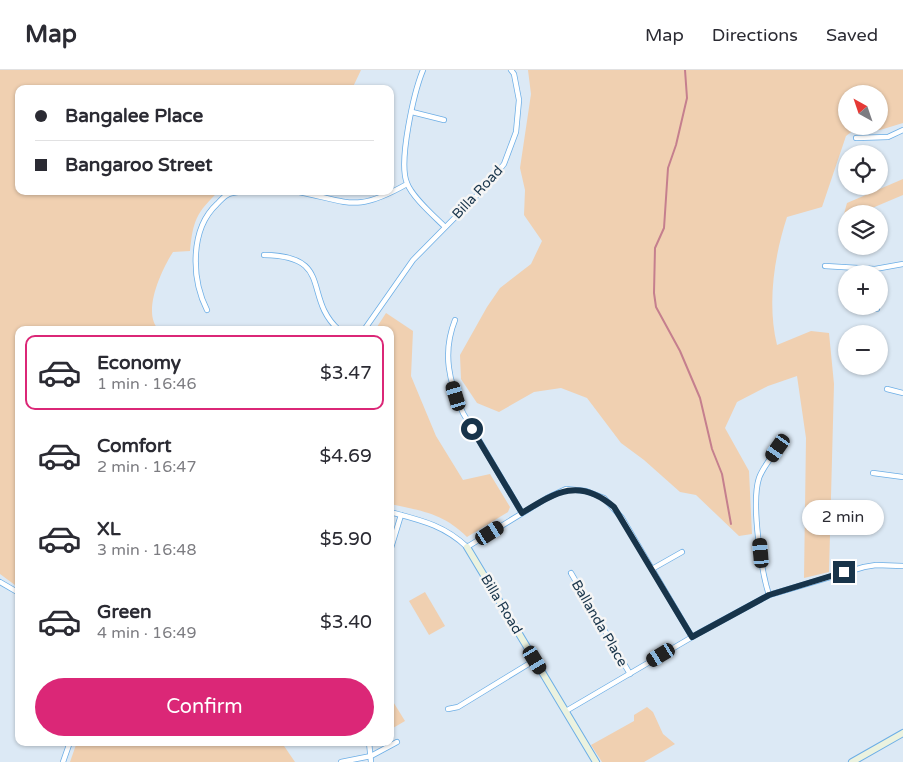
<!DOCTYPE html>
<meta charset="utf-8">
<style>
body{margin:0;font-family:"Varela Round",sans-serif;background:#f2f2f3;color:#2b2b33;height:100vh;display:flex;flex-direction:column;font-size:19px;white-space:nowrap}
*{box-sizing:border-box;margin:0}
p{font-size:16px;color:#7c7c81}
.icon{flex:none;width:28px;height:28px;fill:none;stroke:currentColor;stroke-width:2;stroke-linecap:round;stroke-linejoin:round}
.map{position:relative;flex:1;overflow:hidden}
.drawer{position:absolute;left:15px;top:256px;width:379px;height:420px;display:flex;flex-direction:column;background:#fff;border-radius:10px;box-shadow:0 1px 4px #0004}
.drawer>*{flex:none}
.banner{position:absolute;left:15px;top:15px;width:379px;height:110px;border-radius:10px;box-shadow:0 1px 4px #0004;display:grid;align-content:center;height:110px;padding:0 20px;background:#fff}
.needle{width:32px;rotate:320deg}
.fabs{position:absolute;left:838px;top:15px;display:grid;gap:10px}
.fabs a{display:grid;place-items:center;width:50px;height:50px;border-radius:50%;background:#fff;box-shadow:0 1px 4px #0004;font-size:25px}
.end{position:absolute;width:22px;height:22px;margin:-11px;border:6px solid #18344a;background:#fff;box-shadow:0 0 0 2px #fff}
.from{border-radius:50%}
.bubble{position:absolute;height:35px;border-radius:18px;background:#fff;box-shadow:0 1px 4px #0004;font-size:16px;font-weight:600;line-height:35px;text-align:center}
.car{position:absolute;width:15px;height:30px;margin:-15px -8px;border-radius:6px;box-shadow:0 0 4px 1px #0007;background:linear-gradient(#222 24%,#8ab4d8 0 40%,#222 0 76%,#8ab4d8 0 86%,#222 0)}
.banner b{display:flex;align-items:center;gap:18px;height:48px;font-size:19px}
.banner b+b{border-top:1px solid #e1e1e2}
.banner i{width:12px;height:12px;background:#2b2b33}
ul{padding:9px 0 0;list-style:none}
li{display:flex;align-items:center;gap:15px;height:75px;margin:0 10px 8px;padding:0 10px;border:2px solid transparent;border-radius:10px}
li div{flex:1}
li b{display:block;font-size:19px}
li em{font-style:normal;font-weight:600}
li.active{border-color:#db2777}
li>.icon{width:45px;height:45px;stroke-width:1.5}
.button{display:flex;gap:10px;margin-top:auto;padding:10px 20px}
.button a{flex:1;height:58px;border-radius:30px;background:#db2777;color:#fff;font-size:20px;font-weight:600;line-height:58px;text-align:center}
header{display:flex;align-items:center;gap:30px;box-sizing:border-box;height:70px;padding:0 25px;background:#fff;border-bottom:1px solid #e1e1e2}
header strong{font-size:24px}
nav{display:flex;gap:28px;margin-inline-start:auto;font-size:18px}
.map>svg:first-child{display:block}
.green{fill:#f0d0b1;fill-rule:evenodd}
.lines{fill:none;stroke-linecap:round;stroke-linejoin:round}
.stream{stroke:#c57f8e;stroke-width:2}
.street-casing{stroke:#6caee6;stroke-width:6}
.secondary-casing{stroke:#6caee6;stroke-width:8}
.street{stroke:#fff;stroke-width:4.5}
.secondary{stroke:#ebf2df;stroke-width:6}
.route{stroke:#18344a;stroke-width:6}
.labels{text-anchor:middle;stroke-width:5;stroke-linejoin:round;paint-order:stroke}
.street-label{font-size:14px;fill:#18344a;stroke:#f5f5f5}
</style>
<header>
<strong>Map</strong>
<nav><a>Map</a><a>Directions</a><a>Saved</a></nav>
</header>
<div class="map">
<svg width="903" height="692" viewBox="0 0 903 692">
<rect width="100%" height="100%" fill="#dce9f5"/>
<g class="green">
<path d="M 0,0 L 361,0 L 352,19 L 19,19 L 19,121 L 219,121 C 196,143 193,151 190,181 L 173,182 C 162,199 141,243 159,260 L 19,260 L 19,518 L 0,504 Z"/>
<path d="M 528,0 L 903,0 L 903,53 L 880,60 L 858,57 L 846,66 L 822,137 L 787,147 C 774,187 767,234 777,275 L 811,261 L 829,263 L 834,314 L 829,502 L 804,508 L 806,368 L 797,306 L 768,316 L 737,332 L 725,358 L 749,401 L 752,464 L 739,466 L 696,425 L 680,422 L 644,390 L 621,373 L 587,328 L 561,318 L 534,322 L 499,342 L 477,333 L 461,309 L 460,285 L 487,237 L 500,218 L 531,194 L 542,171 L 524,145 L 525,120 L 520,98 L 531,24 ZM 846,24 L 879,24 L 879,56 L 846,56 Z"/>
<path d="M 903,109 L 903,125 L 858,144 L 846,144 L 846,149 L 842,151 L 847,133 Z"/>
<path d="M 386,243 L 413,261 L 411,306 L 436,366 L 463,410 L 490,404 L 510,437 L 508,442 L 467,467 C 443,443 422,441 390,434 L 390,260 L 375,260 Z"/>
<path d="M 425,522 L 445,556 L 429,565 L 409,531 Z"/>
<path d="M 392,630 L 405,651 L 393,658 L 390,652 L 390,631 Z"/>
<path d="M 647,637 L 653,642 L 663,664 L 675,674 L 644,692 L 602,692 L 591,675 L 634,651 L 634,645 Z"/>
<path d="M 77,672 L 282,673 L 295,692 L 70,692 Z"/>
</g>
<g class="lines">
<path class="stream" d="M 685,0 L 687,28 L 676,75 L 668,98 L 664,158 L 655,178 L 654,223 L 656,237 L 680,281 L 700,328 L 712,379 L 722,404 L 731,454"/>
<g class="street-casing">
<g id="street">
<path d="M 423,0 C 414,22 398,92 407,113 C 412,127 434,146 445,157"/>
<path d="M 412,42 L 444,50"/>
<path d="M 856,68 L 888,67 L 903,60"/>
<path d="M 294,121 C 349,131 354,144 407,114"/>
<path d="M 264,185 C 335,186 302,227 339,260"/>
<path d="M 825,196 L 875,199 L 903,194"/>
<path d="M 876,236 L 877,239"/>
<path d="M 207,240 C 191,208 190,159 217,134 C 221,130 225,125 229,124 C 234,122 240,122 245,121"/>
<path d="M 455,250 C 442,283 449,312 463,343 L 522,443"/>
<path d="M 364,260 L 413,190 L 488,114 L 504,94 L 516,62 L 519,30 L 514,4 L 511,0"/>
<path d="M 887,319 L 903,323"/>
<path d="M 873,403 L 903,407"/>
<path d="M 390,442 C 420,450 444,455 467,477 L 547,428 L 566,419 L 586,421 L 604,428 L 622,448 L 692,567"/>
<path d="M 390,481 L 401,445"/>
<path d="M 652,499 L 682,482"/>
<path d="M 571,503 L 630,604"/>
<path d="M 0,512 L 19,523"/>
<path d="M 769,525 C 761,500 751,433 759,408 C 763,397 771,388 778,378"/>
<path d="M 448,639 L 458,637 L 535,590"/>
<path d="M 566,641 L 699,563 L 769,525 L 864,497 L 876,495 L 903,496"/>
<path d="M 369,672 L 371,692"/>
<path d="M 63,692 L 70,672"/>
<path d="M 341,692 L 371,686 L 397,672"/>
</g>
</g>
<g class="secondary-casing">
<g id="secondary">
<path d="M 467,477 L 596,692"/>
<path d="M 852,692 L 903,663"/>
</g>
</g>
<use href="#street" class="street"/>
<use href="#secondary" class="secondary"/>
</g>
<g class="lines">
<path class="route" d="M 472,359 L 522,443 C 556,422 579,407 614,437 L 692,567 L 769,525 L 844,502"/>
</g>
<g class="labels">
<g class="street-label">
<text transform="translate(477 122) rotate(-47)" y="5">Billa Road</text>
<text transform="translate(502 534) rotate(59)" y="5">Billa Road</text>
<text transform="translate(600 553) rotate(60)" y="5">Ballanda Place</text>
</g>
</g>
</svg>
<div class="fabs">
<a><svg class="needle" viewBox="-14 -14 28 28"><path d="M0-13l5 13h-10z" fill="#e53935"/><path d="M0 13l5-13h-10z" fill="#7c7c81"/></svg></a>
<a><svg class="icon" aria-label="locate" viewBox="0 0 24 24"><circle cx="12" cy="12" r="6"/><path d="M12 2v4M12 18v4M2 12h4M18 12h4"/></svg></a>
<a><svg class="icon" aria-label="layers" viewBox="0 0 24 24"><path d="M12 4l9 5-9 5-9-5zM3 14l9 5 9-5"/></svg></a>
<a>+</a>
<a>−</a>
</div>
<i class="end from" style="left:472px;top:359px"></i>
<i class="end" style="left:844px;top:502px"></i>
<div class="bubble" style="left:802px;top:430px;width:82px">2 min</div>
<i class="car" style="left:456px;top:326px;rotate:343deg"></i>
<i class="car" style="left:778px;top:378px;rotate:215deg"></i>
<i class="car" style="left:490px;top:463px;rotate:58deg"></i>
<i class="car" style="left:761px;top:483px;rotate:355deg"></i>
<i class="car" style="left:661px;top:585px;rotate:239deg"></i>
<i class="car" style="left:535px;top:590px;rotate:149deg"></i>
<div class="banner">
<b><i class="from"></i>Bangalee Place</b>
<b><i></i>Bangaroo Street</b>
</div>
<section class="drawer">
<ul>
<li class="active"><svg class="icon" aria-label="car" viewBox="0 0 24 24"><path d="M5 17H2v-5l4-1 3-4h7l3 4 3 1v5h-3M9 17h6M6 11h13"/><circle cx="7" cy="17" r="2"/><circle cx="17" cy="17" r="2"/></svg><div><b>Economy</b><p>1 min · 16:46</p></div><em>$3.47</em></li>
<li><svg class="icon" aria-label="car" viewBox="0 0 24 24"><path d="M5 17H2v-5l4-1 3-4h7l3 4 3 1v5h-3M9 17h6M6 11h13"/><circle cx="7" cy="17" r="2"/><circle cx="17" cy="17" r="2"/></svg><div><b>Comfort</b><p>2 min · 16:47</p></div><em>$4.69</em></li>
<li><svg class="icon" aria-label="car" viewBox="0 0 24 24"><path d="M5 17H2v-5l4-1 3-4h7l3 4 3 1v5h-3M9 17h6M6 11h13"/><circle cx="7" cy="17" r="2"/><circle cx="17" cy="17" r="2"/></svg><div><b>XL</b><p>3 min · 16:48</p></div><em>$5.90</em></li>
<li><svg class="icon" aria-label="car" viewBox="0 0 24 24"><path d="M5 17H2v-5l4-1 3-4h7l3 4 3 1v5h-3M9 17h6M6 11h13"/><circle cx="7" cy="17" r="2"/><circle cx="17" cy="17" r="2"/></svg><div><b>Green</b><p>4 min · 16:49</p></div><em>$3.40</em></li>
</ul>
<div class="button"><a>Confirm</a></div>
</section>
</div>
